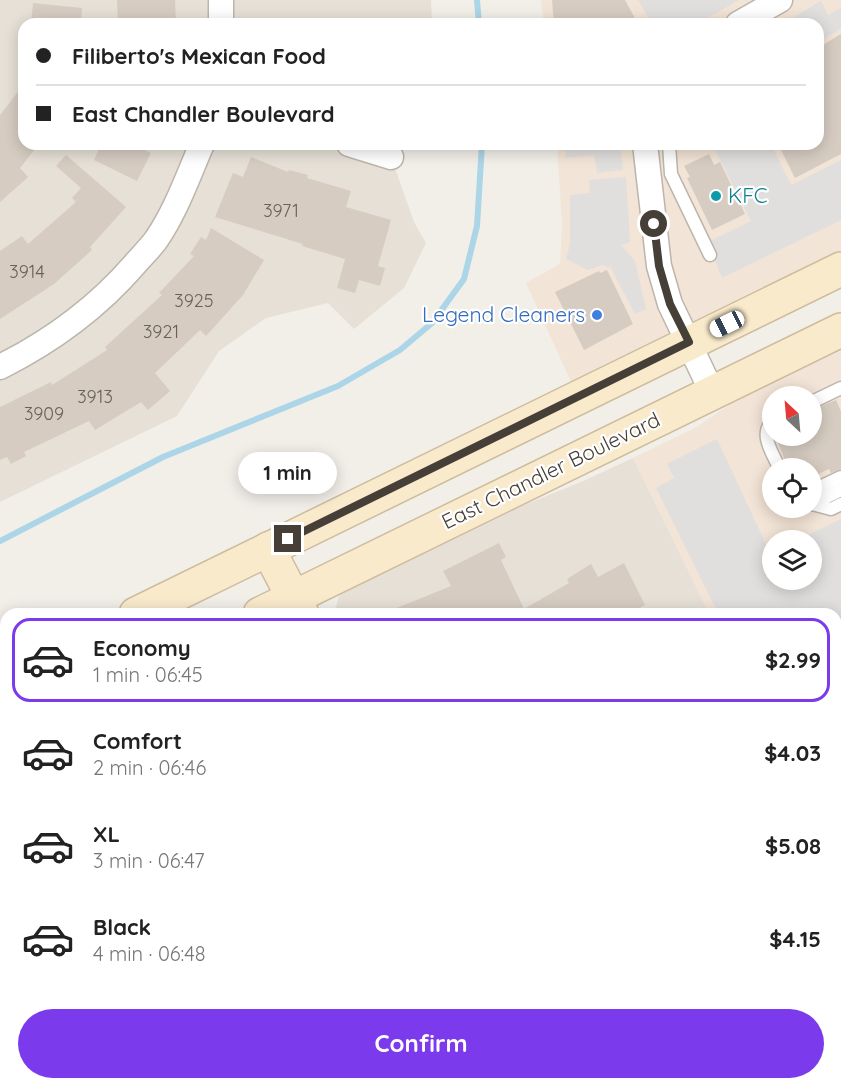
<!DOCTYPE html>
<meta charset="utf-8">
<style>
body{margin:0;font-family:Quicksand,sans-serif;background:#f6f6f6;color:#222;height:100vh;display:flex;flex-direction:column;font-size:22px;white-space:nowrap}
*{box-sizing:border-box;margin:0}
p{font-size:20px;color:#767676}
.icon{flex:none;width:33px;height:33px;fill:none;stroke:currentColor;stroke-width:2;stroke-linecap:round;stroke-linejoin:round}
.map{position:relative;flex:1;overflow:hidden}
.panel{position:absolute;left:0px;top:608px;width:842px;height:482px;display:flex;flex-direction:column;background:#fff;border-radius:18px 18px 0 0;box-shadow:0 3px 15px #0003}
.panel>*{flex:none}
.top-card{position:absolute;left:18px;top:18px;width:806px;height:132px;border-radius:18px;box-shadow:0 3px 15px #0003;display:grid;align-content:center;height:132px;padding:0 18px;background:#fff}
.needle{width:39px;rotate:334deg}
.controls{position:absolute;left:762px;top:386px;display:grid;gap:12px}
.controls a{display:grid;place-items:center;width:60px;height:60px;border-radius:50%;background:#fff;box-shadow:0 3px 15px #0003;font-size:30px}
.end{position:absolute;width:27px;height:27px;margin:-14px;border:8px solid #453f38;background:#fff;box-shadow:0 0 0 3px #fff}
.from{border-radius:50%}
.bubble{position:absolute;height:42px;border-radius:21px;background:#fff;box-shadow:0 3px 15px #0003;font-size:20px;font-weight:700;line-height:42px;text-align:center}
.car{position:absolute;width:18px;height:36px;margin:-18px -9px;border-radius:8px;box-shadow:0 0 4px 2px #0007;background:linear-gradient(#fff 24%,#345 0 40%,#fff 0 76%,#345 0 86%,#fff 0)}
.top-card b{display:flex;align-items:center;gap:21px;height:57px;font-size:22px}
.top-card b+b{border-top:2px solid #e0e0e0}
.top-card i{width:15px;height:15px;background:#222}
ul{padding:10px 0 0;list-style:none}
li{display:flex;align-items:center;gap:18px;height:84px;margin:0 12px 9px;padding:0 6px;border:3px solid transparent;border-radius:18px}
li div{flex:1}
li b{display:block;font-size:22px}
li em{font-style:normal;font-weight:700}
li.selected{border-color:#7c3aed}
li>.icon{width:54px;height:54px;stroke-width:1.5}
.action{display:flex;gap:12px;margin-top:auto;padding:12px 18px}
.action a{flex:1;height:69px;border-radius:36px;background:#7c3aed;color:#fff;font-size:24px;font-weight:700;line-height:69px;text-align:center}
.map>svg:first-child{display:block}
.residential{fill:#e6e0d7}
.commercial{fill:#f2e4d6;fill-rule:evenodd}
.parking{fill:#e1dfdd}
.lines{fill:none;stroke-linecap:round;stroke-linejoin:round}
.stream{stroke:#acd5e8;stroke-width:6}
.building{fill:#d6ccc2}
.lane-casing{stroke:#bdb5ac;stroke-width:15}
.street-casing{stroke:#bdb5ac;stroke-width:27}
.secondary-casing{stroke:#cdbc9d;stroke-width:36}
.lane{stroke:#fff;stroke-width:12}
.street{stroke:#fff;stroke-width:24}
.secondary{stroke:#f9eacc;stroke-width:33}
.route{stroke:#453f38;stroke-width:8}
.culture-dot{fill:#0f9aa8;stroke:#fff;stroke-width:2}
.shop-dot{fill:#3f7fe0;stroke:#fff;stroke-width:2}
.labels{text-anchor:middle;stroke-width:4.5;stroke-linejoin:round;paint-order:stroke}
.number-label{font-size:18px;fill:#69625a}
.culture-label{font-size:21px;fill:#0d838f;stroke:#fff;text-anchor:start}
.shop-label{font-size:21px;fill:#366cbe;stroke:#fff;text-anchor:end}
.street-label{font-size:21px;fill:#453f38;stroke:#fff}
</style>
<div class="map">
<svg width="841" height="1088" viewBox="0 0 841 1088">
<rect width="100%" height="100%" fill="#f2efe9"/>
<g class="residential">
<path d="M 0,0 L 431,0 L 432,24 L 24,24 L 24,144 L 405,144 L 391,157 L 414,222 L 426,243 L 404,288 L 354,329 L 328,303 L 266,318 L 219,351 L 177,416 L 0,502 Z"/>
<path d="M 633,458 L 709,613 L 334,614 L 339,596 L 348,585 L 480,523 L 581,482 Z"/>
<path d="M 6,754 L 6,1083 L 427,1083 L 427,1088 L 0,1088 L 0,757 Z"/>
<path d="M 836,870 L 841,881 L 841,1088 L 468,1088 L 468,1083 L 836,1083 Z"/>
</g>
<g class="commercial">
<path d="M 541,0 L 841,0 L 841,252 L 572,384 L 526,283 L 560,264 L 562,224 L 557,144 L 818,144 L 818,24 L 544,24 Z"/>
<path d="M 841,348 L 841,881 L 836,870 L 836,614 L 709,613 L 633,458 L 695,428 L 742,396 ZM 772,396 L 812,396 L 812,435 L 772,435 ZM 772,468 L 812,468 L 812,507 L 772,507 ZM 772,540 L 812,540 L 812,579 L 772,579 Z"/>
</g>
<g class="parking">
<path d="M 638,0 L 739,0 L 697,24 L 652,24 Z"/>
<path d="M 821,1 L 828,15 L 841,8 L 841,29 L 818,42 L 818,24 L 782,24 Z"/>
<path d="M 564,144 L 620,144 L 623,170 L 597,173 L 594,155 L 566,158 Z"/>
<path d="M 712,144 L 771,144 L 791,185 L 841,160 L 841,220 L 722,278 L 708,242 L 751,221 Z"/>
<path d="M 626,177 L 630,242 L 621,245 L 635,261 L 646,309 L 635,314 L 611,268 L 602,265 L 588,270 L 566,259 L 570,244 L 570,195 L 590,193 L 589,180 Z"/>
<path d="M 717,439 L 770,553 L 772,552 L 772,579 L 812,579 L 812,540 L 798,540 L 841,519 L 841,864 L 836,853 L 836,614 L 718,613 L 656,488 L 674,478 L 667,464 Z"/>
</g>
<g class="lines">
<g class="stream">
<path d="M 477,0 L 479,24"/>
<path d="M 0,541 L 163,457 L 338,386 L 400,350 L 432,323 L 464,279 L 477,226 L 482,144"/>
</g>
</g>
<g class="building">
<path d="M 117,0 L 175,0 L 176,24 L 118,24 Z"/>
<path d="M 552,0 L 625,0 L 638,24 L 554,24 Z"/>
<path d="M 33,3 L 82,8 L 81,24 L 31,24 Z"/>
<path d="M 841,34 L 841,154 L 795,178 L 778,144 L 818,144 L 818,48 Z"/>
<path d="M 24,84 L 24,144 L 39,144 L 20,168 L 28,177 L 0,202 L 0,115 Z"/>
<path d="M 101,144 L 132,144 L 151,153 L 137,181 L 94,160 Z"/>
<path d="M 709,154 L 714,165 L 720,162 L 745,214 L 712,230 L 687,178 L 690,177 L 684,166 Z"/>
<path d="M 66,155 L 126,207 L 90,247 L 92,250 L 54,284 L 0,319 L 0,251 L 22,236 L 28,244 L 76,202 L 72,198 L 81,188 L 56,166 Z"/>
<path d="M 251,157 L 288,172 L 289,170 L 308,175 L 307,178 L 351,191 L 346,207 L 391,220 L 378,266 L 385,268 L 380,286 L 359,280 L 355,293 L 337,288 L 345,259 L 302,246 L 303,244 L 215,217 L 233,173 L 243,177 Z"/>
<path d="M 211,228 L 264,260 L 243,295 L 206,336 L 200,330 L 155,373 L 170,391 L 148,410 L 141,402 L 95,430 L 89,421 L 24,452 L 26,456 L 11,464 L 7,457 L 0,460 L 0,407 L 51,382 L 52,385 L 107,350 L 105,347 L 162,295 L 159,293 L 194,256 L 190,254 L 201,237 L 206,240 Z"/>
<path d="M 607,270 L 633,324 L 584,350 L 555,292 L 599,271 L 600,273 Z"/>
<path d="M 836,400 L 841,411 L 841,469 L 831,473 L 829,469 L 812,477 L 812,468 L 788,468 L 775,435 L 812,435 L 812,410 Z"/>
<path d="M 499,543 L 506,557 L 501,560 L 524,609 L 569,583 L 567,579 L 591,564 L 598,577 L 624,563 L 645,605 L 628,614 L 382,614 L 451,586 L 443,571 Z"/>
</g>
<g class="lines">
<g class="lane-casing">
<g id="lane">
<path d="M 669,144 L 671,174 L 710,255"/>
<path d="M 812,402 L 841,388"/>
<path d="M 772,422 C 759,435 773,453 779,468"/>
<path d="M 812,503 L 822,486 L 841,477"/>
<path d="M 812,504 L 841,490"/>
<path d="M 812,504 L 831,509 L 841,504"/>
</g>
</g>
<g class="street-casing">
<g id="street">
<path d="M 221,0 L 221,24"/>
<path d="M 738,24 L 780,0"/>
<path d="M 349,144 L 391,157"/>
<path d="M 645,144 L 659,266 L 670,304 L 712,392"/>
<path d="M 0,367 C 52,341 97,308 135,264 C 142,256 150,248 156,240 C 176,211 188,176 202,144"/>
<path d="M 0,905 L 6,902"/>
<path d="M 251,1088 L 268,1087"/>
</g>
</g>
<g class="secondary-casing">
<g id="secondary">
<path d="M 268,549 L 302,614"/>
<path d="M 136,614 L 841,269"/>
<path d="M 260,614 L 841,330"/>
<path d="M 0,680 L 6,677"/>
<path d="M 0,740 L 6,737"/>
<path d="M 451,1088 L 452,1083"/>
</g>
</g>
<use href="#lane" class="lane"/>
<use href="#street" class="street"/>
<use href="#secondary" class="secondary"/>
</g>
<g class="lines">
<path class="route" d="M 288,539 L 689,342 L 670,304 L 659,266 L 654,224"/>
</g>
<circle class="culture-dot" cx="716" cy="196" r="6"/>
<circle class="shop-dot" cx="597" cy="315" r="6"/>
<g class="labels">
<g class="number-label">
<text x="281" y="217">3971</text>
<text x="27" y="278">3914</text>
<text x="194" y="307">3925</text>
<text x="161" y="338">3921</text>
<text x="95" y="403">3913</text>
<text x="44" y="420">3909</text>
</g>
<g class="culture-label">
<text x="728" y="203">KFC</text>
</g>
<g class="shop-label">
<text x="585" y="322">Legend Cleaners</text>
</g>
<g class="street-label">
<text transform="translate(551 471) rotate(-26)" y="7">East Chandler Boulevard</text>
</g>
</g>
</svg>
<div class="controls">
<a><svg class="needle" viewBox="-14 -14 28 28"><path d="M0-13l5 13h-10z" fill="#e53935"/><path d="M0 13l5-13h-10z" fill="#767676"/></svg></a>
<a><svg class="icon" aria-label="locate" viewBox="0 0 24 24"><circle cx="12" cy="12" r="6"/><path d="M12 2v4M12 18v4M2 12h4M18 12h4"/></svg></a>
<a><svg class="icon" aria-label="layers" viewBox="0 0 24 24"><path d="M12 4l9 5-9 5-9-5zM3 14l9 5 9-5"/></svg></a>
</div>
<i class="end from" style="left:654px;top:224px"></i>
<i class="end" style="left:288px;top:539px"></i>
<div class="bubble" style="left:238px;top:452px;width:99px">1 min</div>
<i class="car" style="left:727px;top:324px;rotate:244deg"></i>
<div class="top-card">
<b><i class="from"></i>Filiberto's Mexican Food</b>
<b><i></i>East Chandler Boulevard</b>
</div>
<section class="panel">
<ul>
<li class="selected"><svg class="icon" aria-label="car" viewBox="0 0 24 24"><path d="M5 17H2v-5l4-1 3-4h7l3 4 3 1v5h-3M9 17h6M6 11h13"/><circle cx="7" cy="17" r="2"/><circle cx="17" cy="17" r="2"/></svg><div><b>Economy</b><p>1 min · 06:45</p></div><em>$2.99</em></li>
<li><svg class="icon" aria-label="car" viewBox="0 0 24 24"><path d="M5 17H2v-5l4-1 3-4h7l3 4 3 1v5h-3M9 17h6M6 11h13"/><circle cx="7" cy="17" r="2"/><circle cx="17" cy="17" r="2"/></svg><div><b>Comfort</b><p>2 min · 06:46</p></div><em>$4.03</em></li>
<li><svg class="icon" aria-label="car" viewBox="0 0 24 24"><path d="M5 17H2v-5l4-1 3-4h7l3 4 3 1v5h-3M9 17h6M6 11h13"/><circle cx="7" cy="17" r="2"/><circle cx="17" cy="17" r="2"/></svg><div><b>XL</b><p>3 min · 06:47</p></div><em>$5.08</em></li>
<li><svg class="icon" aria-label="car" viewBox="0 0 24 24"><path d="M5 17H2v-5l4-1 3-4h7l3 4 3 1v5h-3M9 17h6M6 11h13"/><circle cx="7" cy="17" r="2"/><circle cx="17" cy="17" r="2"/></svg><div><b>Black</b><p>4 min · 06:48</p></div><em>$4.15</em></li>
</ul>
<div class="action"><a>Confirm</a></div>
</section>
</div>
